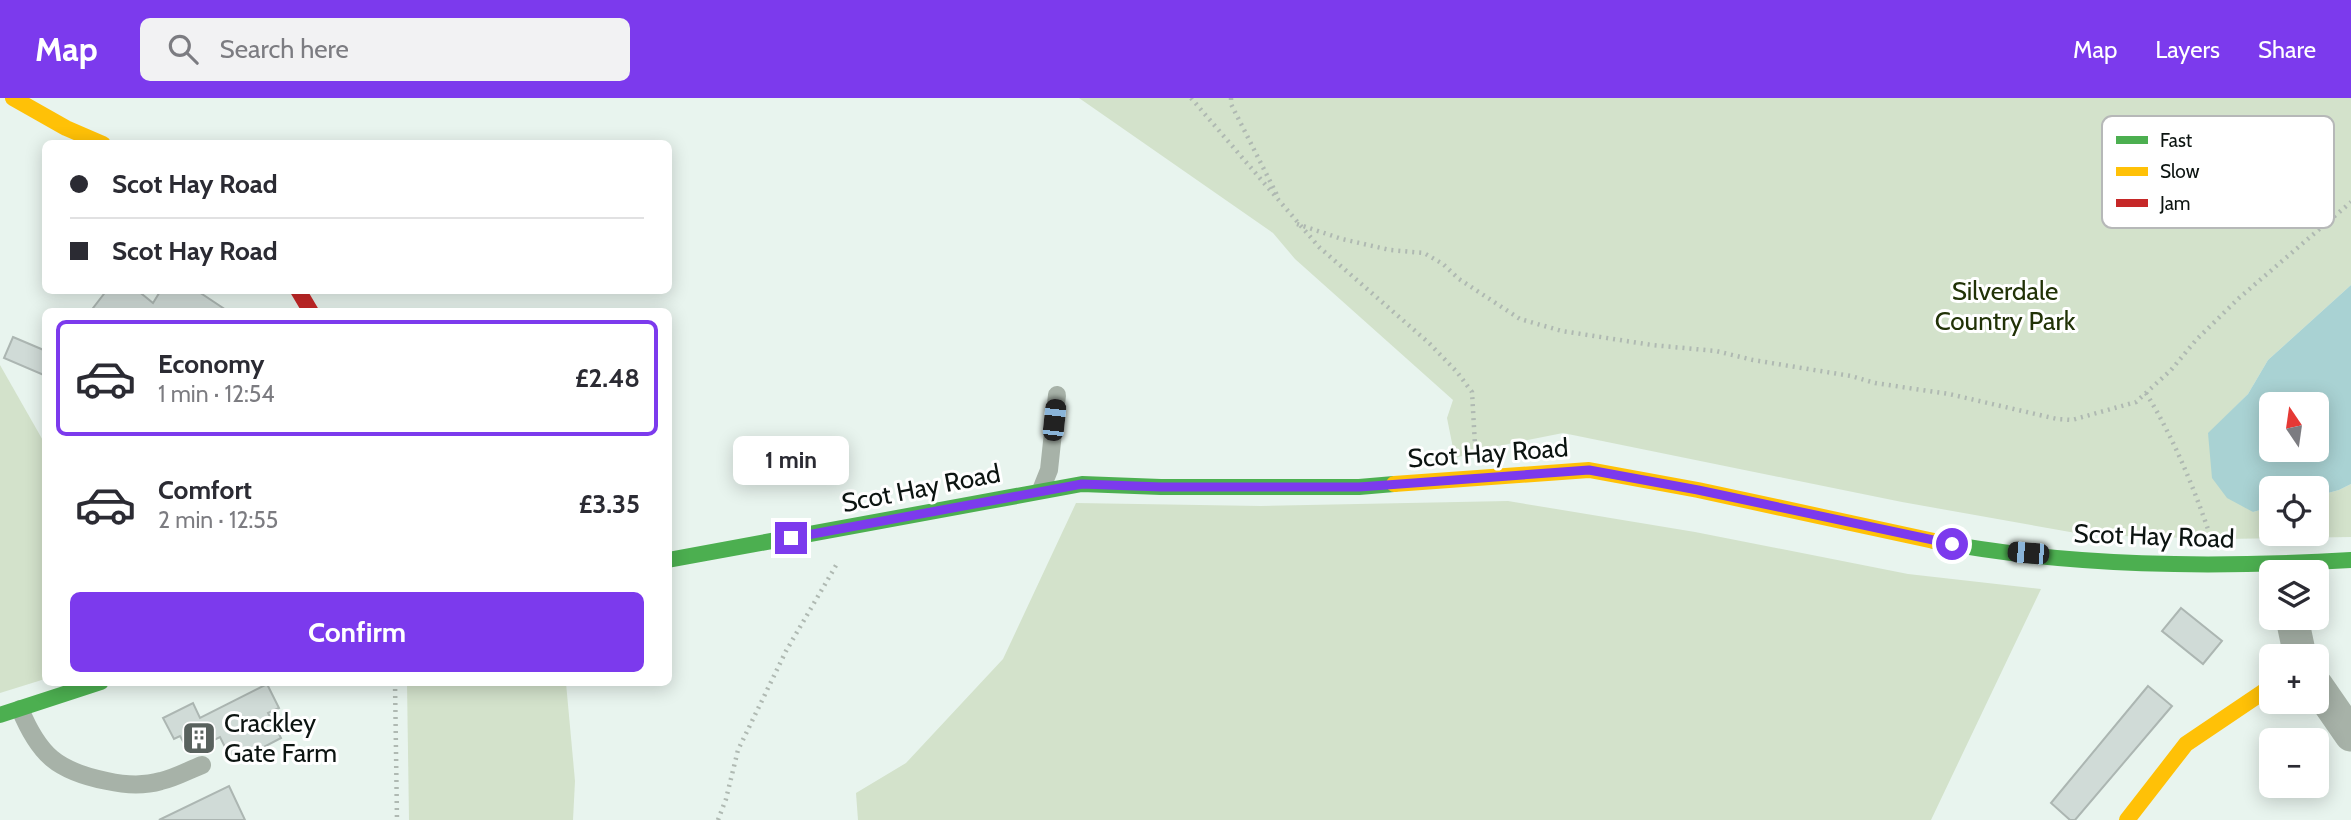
<!DOCTYPE html>
<meta charset="utf-8">
<style>
body{margin:0;font-family:Cabin,sans-serif;background:#f2f2f3;color:#2b2b33;height:100vh;display:flex;flex-direction:column;font-size:26px;white-space:nowrap}
*{box-sizing:border-box;margin:0}
p{font-size:23px;color:#7c7c81}
.icon{flex:none;width:38px;height:38px;fill:none;stroke:currentColor;stroke-width:2;stroke-linecap:round;stroke-linejoin:round}
.map{position:relative;flex:1;overflow:hidden}
.sheet{position:absolute;left:42px;top:210px;width:630px;height:378px;display:flex;flex-direction:column;background:#fff;border-radius:10px;box-shadow:0 4px 18px #0003}
.sheet>*{flex:none}
.banner{position:absolute;left:42px;top:42px;width:630px;height:154px;border-radius:10px;box-shadow:0 4px 18px #0003;display:grid;align-content:center;height:154px;padding:0 28px;background:#fff}
.needle{width:46px;rotate:347deg}
.fabs{position:absolute;left:2259px;top:294px;display:grid;gap:14px}
.fabs a{display:grid;place-items:center;width:70px;height:70px;border-radius:10px;background:#fff;box-shadow:0 4px 18px #0003;font-size:35px}
.end{position:absolute;width:32px;height:32px;margin:-16px;border:9px solid #7c3aed;background:#fff;box-shadow:0 0 0 4px #fff}
.from{border-radius:50%}
.bubble{position:absolute;height:49px;border-radius:10px;background:#fff;box-shadow:0 4px 18px #0003;font-size:23px;font-weight:700;line-height:49px;text-align:center}
.car{position:absolute;width:21px;height:42px;margin:-21px -10px;border-radius:9px;box-shadow:0 0 5px 2px #0007;background:linear-gradient(#222 24%,#8ab4d8 0 40%,#222 0 76%,#8ab4d8 0 86%,#222 0)}
.banner b{display:flex;align-items:center;gap:24px;height:66px;font-size:26px}
.banner b+b{border-top:2px solid #e1e1e2}
.banner i{width:18px;height:18px;background:#2b2b33}
ul{padding:12px 0 0;list-style:none}
li{display:flex;align-items:center;gap:21px;height:116px;margin:0 14px 10px;padding:0 14px;border:4px solid transparent;border-radius:10px}
li div{flex:1}
li b{display:block;font-size:26px}
li em{font-style:normal;font-weight:700}
li.selected{border-color:#7c3aed}
li>.icon{width:63px;height:63px;stroke-width:1.5}
.button{display:flex;gap:14px;margin-top:auto;padding:14px 28px}
.button a{flex:1;height:80px;border-radius:10px;background:#7c3aed;color:#fff;font-size:28px;font-weight:700;line-height:80px;text-align:center}
header{display:flex;align-items:center;gap:42px;box-sizing:border-box;height:98px;padding:0 35px;background:#7c3aed;color:#fff}
header strong{font-size:33px}
nav{display:flex;gap:38px;margin-inline-start:auto;font-size:24px}
.search{width:490px;height:63px;background:#f2f2f3;display:flex;align-items:center;gap:18px;box-sizing:border-box;padding:0 24px;border-radius:10px;color:#7c7c81;font-size:26px}
.map>svg:first-child{display:block}
.green{fill:#d3e2cb}
.water{fill:#a9d2d3;fill-rule:evenodd}
.building{fill:#d0dbd7;stroke:#acb6b2;stroke-width:2}
.lines{fill:none;stroke-linecap:round;stroke-linejoin:round}
.path{stroke:#afb9b2;stroke-width:4.5;stroke-dasharray:2 5;stroke-linecap:butt}
.lane{stroke:#a7b2a8;stroke-width:18}
.street{stroke:#a7b2a8;stroke-width:33}
.fast{stroke:#4caf50;stroke-width:16}
.slow{stroke:#ffc107;stroke-width:16}
.jam{stroke:#c62828;stroke-width:16}
.route{stroke:#7c3aed;stroke-width:9}
.labels{text-anchor:middle;stroke-width:6;stroke-linejoin:round;paint-order:stroke}
.park-label{font-size:26px;fill:#213207;stroke:#fff}
.street-label{font-size:26px;fill:#0c1411;stroke:#fff}
.poi-label{font-size:26px;fill:#0c1411;stroke:#fff;text-anchor:start}
.key{fill:#fff;stroke:#b6b8b8;stroke-width:2}
.key-label{font-size:19px;fill:#0c1411}
</style>
<header>
<strong>Map</strong>
<div class="search"><svg class="icon" aria-label="search" viewBox="0 0 24 24"><circle cx="10" cy="10" r="6"/><path d="M15 15l6 6"/></svg>Search here</div>
<nav><a>Map</a><a>Layers</a><a>Share</a></nav>
</header>
<div class="map">
<svg width="2351" height="722" viewBox="0 0 2351 722">
<rect width="100%" height="100%" fill="#e8f4ee"/>
<g class="green">
<path d="M 1079,0 L 2351,0 L 2351,187 L 2268,262 L 2248,296 L 2208,336 L 2253,414 L 2271,409 L 2272,436 L 2317,436 L 2317,398 L 2339,392 L 2351,386 L 2351,439 L 2224,441 L 2087,437 L 1902,404 L 1563,335 L 1493,349 L 1455,360 L 1447,320 L 1453,302 L 1295,161 L 1273,135 Z"/>
<path d="M 0,267 L 45,346 L 45,581 L 0,595 Z"/>
<path d="M 1508,403 L 1695,434 L 1908,476 L 2041,491 L 1931,722 L 858,722 L 856,695 L 906,665 L 1003,561 L 1076,405 L 1261,408 Z"/>
<path d="M 407,585 L 566,585 L 575,683 L 573,722 L 409,722 Z"/>
</g>
<path class="water" d="M 2351,187 L 2351,386 L 2339,392 L 2317,398 L 2317,390 L 2272,390 L 2271,409 L 2253,414 L 2227,400 L 2212,380 L 2208,335 L 2248,296 L 2268,262 ZM 2272,306 L 2317,306 L 2317,352 L 2272,352 Z"/>
<g class="building">
<path d="M 107,192 L 137,192 L 153,205 L 161,192 L 196,192 L 229,214 L 90,214 Z"/>
<path d="M 13,239 L 46,253 L 46,278 L 4,260 Z"/>
<path d="M 2181,510 L 2222,543 L 2203,566 L 2162,533 Z"/>
<path d="M 267,586 L 279,610 L 268,615 L 281,640 L 233,665 L 220,639 L 189,654 L 180,638 L 174,641 L 163,620 L 193,605 L 200,620 Z"/>
<path d="M 2148,588 L 2172,608 L 2075,722 L 2070,722 L 2051,705 Z"/>
<path d="M 229,688 L 245,722 L 159,722 Z"/>
</g>
<g class="lines">
<g class="path">
<path d="M 1191,0 L 1319,149 L 1429,245 L 1457,274 L 1472,294 L 1475,347"/>
<path d="M 1231,0 L 1231,6 L 1278,99"/>
<path d="M 1297,126 L 1342,141 L 1390,152 L 1424,155 L 1443,166 L 1459,181 L 1520,221 L 1562,233 L 1652,247 L 1716,253 L 1753,262 L 1851,278 L 1875,285 L 1949,296 L 2057,321 L 2072,322 L 2136,304 L 2171,272 L 2196,242 L 2239,200 L 2351,104"/>
<path d="M 2146,295 C 2173,339 2192,385 2209,434"/>
<path d="M 395,584 L 397,722"/>
<path d="M 718,722 L 726,701 L 738,652 L 786,553 L 838,464"/>
</g>
<g class="lane">
<path d="M 1041,392 L 1049,372 L 1057,297"/>
<path d="M 20,611 C 39,657 57,673 107,683 C 125,687 144,688 161,683 C 175,680 189,672 202,667"/>
</g>
<g class="street">
<path d="M 2292,520 L 2300,558"/>
<path d="M 2317,588 L 2351,637"/>
</g>
<g class="fast">
<path d="M 1934,443 C 2070,469 2213,470 2351,462"/>
<path d="M 668,462 L 1082,386 L 1161,389 L 1359,389 L 1394,386"/>
<path d="M 0,617 L 101,584"/>
</g>
<g class="slow">
<path d="M 13,0 L 66,30 L 103,46"/>
<path d="M 1394,386 L 1589,372 L 1698,392 L 1934,443"/>
<path d="M 2127,722 L 2186,646 L 2272,588"/>
</g>
<path class="jam" d="M 298,192 L 311,214"/>
</g>
<g class="lines">
<path class="route" d="M 791,440 L 1082,386 L 1161,389 L 1359,389 L 1589,372 L 1698,392 L 1952,446"/>
</g>
<defs>
<g id="building-square" transform="scale(1.75)"><rect x="-9" y="-9" width="18" height="18" rx="4" fill="#59625e" stroke="#fff"/><path d="M-4-6H4V6H1V3H-1V6H-4ZM-2.5-4.3h1.7v1.8h-1.7ZM.8-4.3h1.7v1.8H.8ZM-2.5-1h1.7V.8h-1.7ZM.8-1h1.7V.8H.8Z" fill="#fff"/></g>
</defs>
<g fill-rule="evenodd">
<use href="#building-square" x="199" y="640"/>
</g>
<g class="labels">
<g class="park-label">
<text x="2005" y="202">Silverdale<tspan x="2005" dy="30">Country Park</tspan></text>
</g>
<g class="street-label">
<text transform="translate(1488 355) rotate(-4)" y="9">Scot Hay Road</text>
<text transform="translate(921 390) rotate(-11)" y="9">Scot Hay Road</text>
<text transform="translate(2154 438) rotate(2)" y="9">Scot Hay Road</text>
</g>
<g class="poi-label">
<text x="224" y="634">Crackley<tspan x="224" dy="30">Gate Farm</tspan></text>
</g>
</g>
<rect x="2102" y="18" width="232" height="112" rx="10" class="key"/>
<rect x="2116" y="38" width="32" height="8" fill="#4caf50"/>
<rect x="2116" y="69" width="32" height="9" fill="#ffc107"/>
<rect x="2116" y="101" width="32" height="8" fill="#c62828"/>
<g class="key-label">
<text x="2160" y="49">Fast</text>
<text x="2160" y="80">Slow</text>
<text x="2160" y="112">Jam</text>
</g>
</svg>
<div class="fabs">
<a><svg class="needle" viewBox="-14 -14 28 28"><path d="M0-13l5 13h-10z" fill="#e53935"/><path d="M0 13l5-13h-10z" fill="#7c7c81"/></svg></a>
<a><svg class="icon" aria-label="locate" viewBox="0 0 24 24"><circle cx="12" cy="12" r="6"/><path d="M12 2v4M12 18v4M2 12h4M18 12h4"/></svg></a>
<a><svg class="icon" aria-label="layers" viewBox="0 0 24 24"><path d="M12 4l9 5-9 5-9-5zM3 14l9 5 9-5"/></svg></a>
<a>+</a>
<a>−</a>
</div>
<i class="end from" style="left:1952px;top:446px"></i>
<i class="end" style="left:791px;top:440px"></i>
<div class="bubble" style="left:733px;top:338px;width:116px">1 min</div>
<i class="car" style="left:1054px;top:322px;rotate:6deg"></i>
<i class="car" style="left:2028px;top:455px;rotate:275deg"></i>
<div class="banner">
<b><i class="from"></i>Scot Hay Road</b>
<b><i></i>Scot Hay Road</b>
</div>
<section class="sheet">
<ul>
<li class="selected"><svg class="icon" aria-label="car" viewBox="0 0 24 24"><path d="M5 17H2v-5l4-1 3-4h7l3 4 3 1v5h-3M9 17h6M6 11h13"/><circle cx="7" cy="17" r="2"/><circle cx="17" cy="17" r="2"/></svg><div><b>Economy</b><p>1 min · 12:54</p></div><em>£2.48</em></li>
<li><svg class="icon" aria-label="car" viewBox="0 0 24 24"><path d="M5 17H2v-5l4-1 3-4h7l3 4 3 1v5h-3M9 17h6M6 11h13"/><circle cx="7" cy="17" r="2"/><circle cx="17" cy="17" r="2"/></svg><div><b>Comfort</b><p>2 min · 12:55</p></div><em>£3.35</em></li>
</ul>
<div class="button"><a>Confirm</a></div>
</section>
</div>
